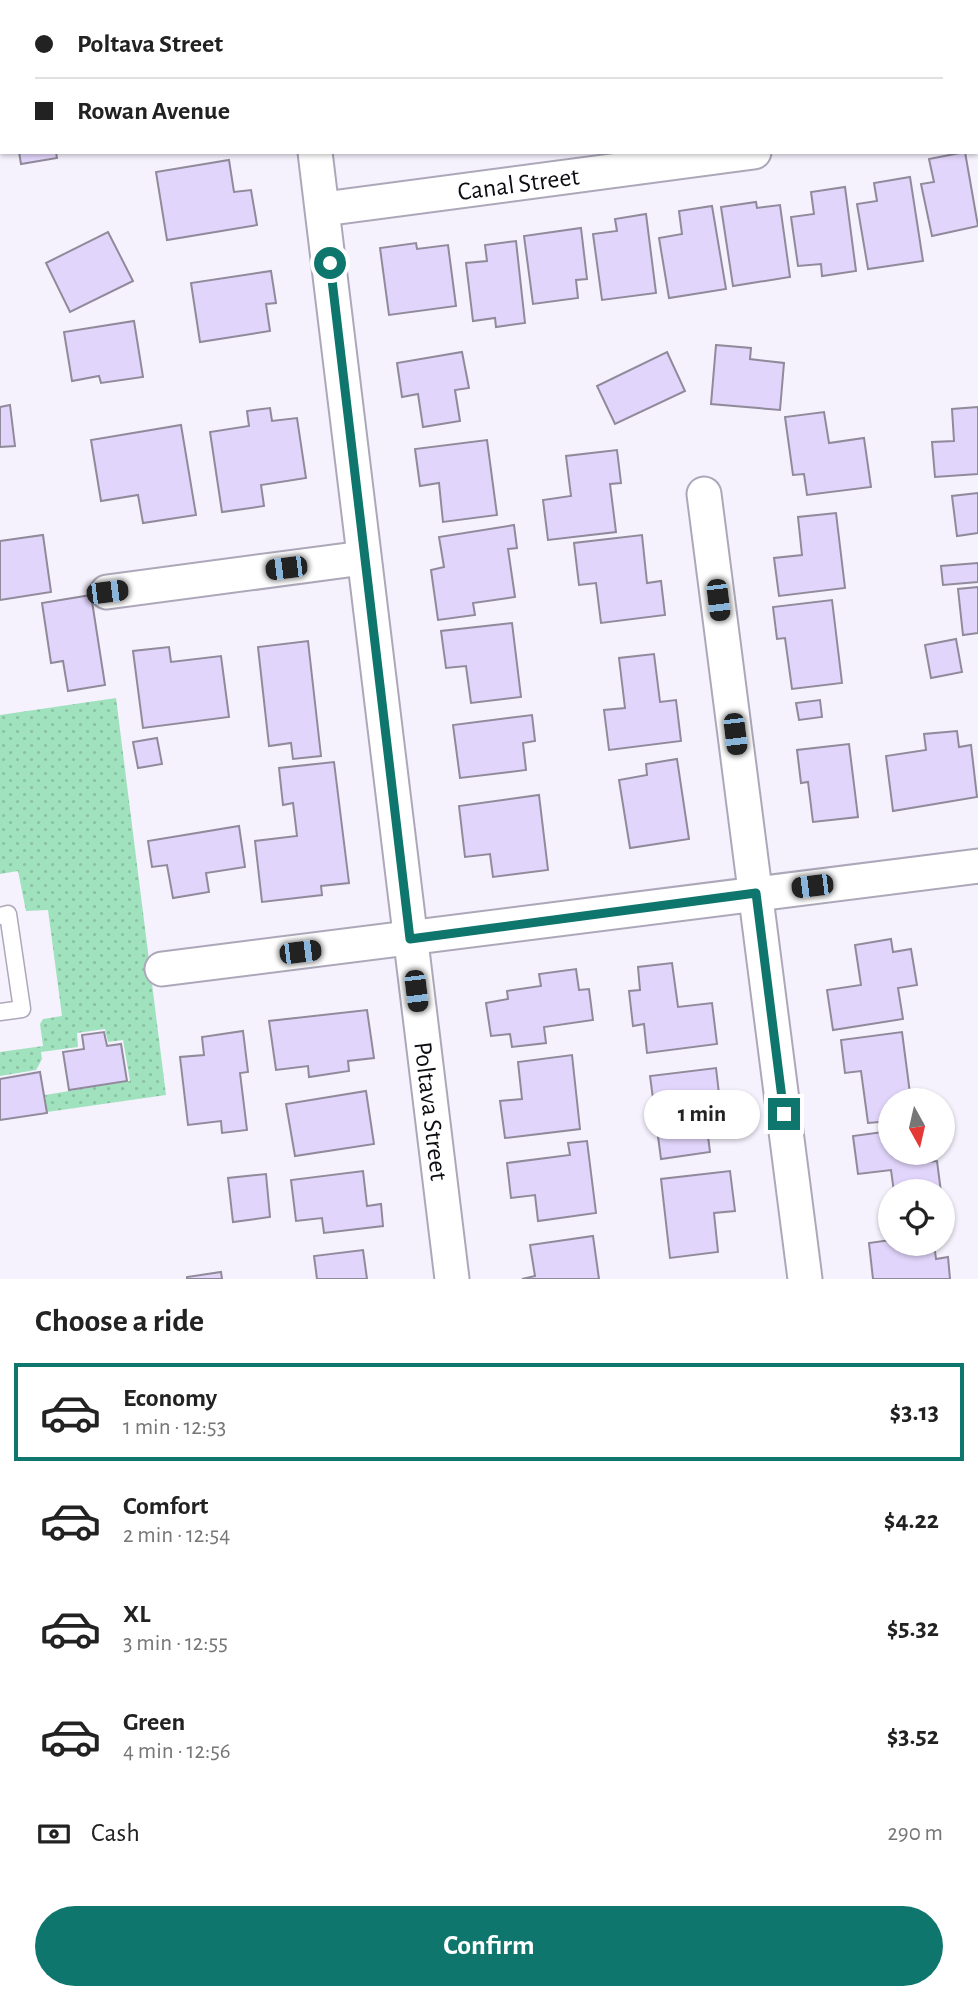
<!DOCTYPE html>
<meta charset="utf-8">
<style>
body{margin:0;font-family:"Alegreya Sans",sans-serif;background:#f2f2f2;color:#222;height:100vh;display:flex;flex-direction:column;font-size:26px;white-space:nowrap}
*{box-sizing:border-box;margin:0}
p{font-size:23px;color:#767676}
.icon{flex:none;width:38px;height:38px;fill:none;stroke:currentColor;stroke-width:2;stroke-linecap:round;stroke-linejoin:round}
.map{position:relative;height:1279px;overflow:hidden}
.sheet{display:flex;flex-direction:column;background:#fff;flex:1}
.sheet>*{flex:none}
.top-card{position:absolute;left:0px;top:0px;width:978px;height:154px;box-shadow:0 2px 5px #0004;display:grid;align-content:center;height:154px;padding:0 35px;background:#fff}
.needle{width:46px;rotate:172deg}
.tools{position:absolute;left:878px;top:1088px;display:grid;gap:14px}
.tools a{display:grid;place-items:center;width:77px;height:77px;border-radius:50%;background:#fff;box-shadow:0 2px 5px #0004;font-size:35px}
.end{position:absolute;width:32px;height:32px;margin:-16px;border:9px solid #0f766e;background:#fff;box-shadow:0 0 0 4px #fff}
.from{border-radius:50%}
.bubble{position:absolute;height:49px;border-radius:24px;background:#fff;box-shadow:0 2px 5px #0004;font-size:23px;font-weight:600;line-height:49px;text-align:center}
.car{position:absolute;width:21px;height:42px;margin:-21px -10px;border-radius:9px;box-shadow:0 0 5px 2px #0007;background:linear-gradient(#222 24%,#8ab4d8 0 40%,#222 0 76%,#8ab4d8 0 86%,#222 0)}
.top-card b{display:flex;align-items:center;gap:24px;height:66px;font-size:26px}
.top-card b+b{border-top:2px solid #e0e0e0}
.top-card i{width:18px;height:18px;background:#222}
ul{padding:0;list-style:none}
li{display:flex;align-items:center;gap:21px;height:98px;margin:0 14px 10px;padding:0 21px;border:4px solid transparent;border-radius:0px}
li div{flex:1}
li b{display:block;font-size:26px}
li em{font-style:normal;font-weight:600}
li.on{border-color:#0f766e}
li>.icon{width:63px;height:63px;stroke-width:1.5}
h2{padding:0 35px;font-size:32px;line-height:84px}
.pay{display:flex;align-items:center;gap:18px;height:77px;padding:0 35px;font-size:26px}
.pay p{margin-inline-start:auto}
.primary-button{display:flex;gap:14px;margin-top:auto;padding:14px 35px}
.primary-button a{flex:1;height:80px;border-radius:42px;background:#0f766e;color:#fff;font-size:28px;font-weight:600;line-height:80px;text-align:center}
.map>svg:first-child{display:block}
.grass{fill:url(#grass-dots)}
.building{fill:#e2d5fb;stroke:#908a9b;stroke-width:2}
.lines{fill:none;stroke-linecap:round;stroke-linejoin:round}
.lane-casing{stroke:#ada8b9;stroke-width:19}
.street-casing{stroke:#ada8b9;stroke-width:37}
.lane{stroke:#fff;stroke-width:16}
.street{stroke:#fff;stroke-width:33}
.route{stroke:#0f766e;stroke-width:9}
.labels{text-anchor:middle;stroke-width:5;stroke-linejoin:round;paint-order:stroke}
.street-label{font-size:26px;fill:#0e0c12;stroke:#fff}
</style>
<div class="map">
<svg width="978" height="1279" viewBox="0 0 978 1279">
<defs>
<pattern id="grass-dots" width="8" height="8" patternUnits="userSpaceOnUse" patternTransform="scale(1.75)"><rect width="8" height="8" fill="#a0e2be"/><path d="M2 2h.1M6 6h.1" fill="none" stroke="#89c1a2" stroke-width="1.8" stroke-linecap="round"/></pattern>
</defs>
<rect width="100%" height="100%" fill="#f5f1fd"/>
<path class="grass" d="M 116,698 L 166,1095 L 47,1112 L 45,1095 L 130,1081 L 123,1040 L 108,1042 L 105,1029 L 77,1033 L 78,1047 L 41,1052 L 42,1059 L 36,1070 L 0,1076 L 0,1052 L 43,1046 L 40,1024 L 43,1019 L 62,1016 L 48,910 L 26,911 L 18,871 L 0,874 L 0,715 Z"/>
<g class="building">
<rect x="154" y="0" width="83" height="2"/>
<rect x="349" y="0" width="80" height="2"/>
<rect x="454" y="0" width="39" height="2"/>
<rect x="514" y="0" width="72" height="2"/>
<path d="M 596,0 L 666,0 L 667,2 L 596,2 Z"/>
<path d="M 858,0 L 897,0 L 900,2 L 857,2 Z"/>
<path d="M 976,96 L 978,96 L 978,138 L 976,135 Z"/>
<path d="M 19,152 L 56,152 L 57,158 L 21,164 Z"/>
<path d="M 965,152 L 978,226 L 932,236 L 921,184 L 934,182 L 929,159 Z"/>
<path d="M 229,160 L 234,192 L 251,190 L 257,225 L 167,240 L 156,172 Z"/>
<path d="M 910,177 L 923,261 L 868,269 L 857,204 L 877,201 L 874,183 Z"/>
<path d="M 845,187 L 856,271 L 822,276 L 821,264 L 798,266 L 791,217 L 814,214 L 811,192 Z"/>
<path d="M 756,202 L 757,208 L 780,205 L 790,277 L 733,286 L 721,207 Z"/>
<path d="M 712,206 L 726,289 L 669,298 L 659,238 L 682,234 L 679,211 Z"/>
<path d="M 646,214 L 656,293 L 602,300 L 593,234 L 617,231 L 615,219 Z"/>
<path d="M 581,228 L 587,279 L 576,280 L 578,298 L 533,304 L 524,236 Z"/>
<path d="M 108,232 L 133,281 L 70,312 L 46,263 Z"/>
<path d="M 516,241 L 525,323 L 496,327 L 495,318 L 473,321 L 466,263 L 487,261 L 485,245 Z"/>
<path d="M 416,243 L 417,249 L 448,245 L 456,306 L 389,315 L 380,248 Z"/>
<path d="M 271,271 L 276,303 L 266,304 L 270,331 L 200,342 L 191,283 Z"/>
<path d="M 134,321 L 143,377 L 101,383 L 99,376 L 72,381 L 64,332 Z"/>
<path d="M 716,345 L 751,348 L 750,359 L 784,363 L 780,410 L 711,404 Z"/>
<path d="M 462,352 L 469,388 L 455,390 L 460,421 L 423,427 L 418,394 L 402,397 L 397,363 Z"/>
<path d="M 667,352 L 685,391 L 615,424 L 597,386 Z"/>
<path d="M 10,405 L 15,446 L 0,447 L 0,407 Z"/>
<path d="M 978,407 L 978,474 L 935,477 L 932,442 L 954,441 L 952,409 Z"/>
<path d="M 270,408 L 272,421 L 297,418 L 306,478 L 261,485 L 264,506 L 222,512 L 210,432 L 249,426 L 247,411 Z"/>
<path d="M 824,412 L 829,443 L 864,438 L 871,487 L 807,495 L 804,474 L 793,475 L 785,417 Z"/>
<path d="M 181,425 L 196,515 L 143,523 L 138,495 L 101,501 L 91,440 Z"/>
<path d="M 487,440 L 497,515 L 443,522 L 439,483 L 420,486 L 415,449 Z"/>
<path d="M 617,450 L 621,483 L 610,484 L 616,532 L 548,540 L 543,500 L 571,496 L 566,456 Z"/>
<path d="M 978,493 L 978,533 L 957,536 L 952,496 Z"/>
<path d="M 836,513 L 845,588 L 779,596 L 774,558 L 802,555 L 798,517 Z"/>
<path d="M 514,525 L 517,548 L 508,549 L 515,597 L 473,603 L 475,615 L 438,620 L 431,570 L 444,567 L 439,537 Z"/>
<path d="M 43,535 L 51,592 L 0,600 L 0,541 Z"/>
<path d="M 642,535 L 647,583 L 661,581 L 665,615 L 601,623 L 596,583 L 579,585 L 574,543 Z"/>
<path d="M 978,563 L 978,582 L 943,585 L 941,566 Z"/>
<path d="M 978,587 L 978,633 L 963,635 L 958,589 Z"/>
<path d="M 91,595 L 105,685 L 68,691 L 63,661 L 51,663 L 42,603 Z"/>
<path d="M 832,600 L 842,683 L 792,689 L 785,638 L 777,639 L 773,607 Z"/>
<path d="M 512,623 L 521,697 L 471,703 L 466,666 L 446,668 L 441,631 Z"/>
<path d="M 956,639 L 962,672 L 931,678 L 925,645 Z"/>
<path d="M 308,641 L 321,756 L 293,759 L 291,743 L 269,746 L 258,647 Z"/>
<path d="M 169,647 L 171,662 L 221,656 L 229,717 L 143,728 L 133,651 Z"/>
<path d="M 654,654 L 660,702 L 676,700 L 681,741 L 609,750 L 604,710 L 625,708 L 619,658 Z"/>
<path d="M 820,700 L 822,717 L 799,720 L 796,703 Z"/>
<path d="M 532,715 L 535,741 L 523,743 L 526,770 L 460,778 L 453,725 Z"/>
<path d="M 957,731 L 959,747 L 971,745 L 977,797 L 893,811 L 886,756 L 926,750 L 924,734 Z"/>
<path d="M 157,738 L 162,764 L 138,768 L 133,742 Z"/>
<path d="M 849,744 L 858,817 L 813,822 L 808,782 L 801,783 L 797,750 Z"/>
<path d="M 677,759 L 689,839 L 630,848 L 619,780 L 647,775 L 646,764 Z"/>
<path d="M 334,762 L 349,883 L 321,886 L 322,895 L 262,902 L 255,841 L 297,836 L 293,803 L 283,805 L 279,768 Z"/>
<path d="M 539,795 L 548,870 L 493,877 L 490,854 L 465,857 L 459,806 Z"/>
<path d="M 239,826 L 245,867 L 206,873 L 209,892 L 173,898 L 167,865 L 152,867 L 148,841 Z"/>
<path d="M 891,939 L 893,952 L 911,949 L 917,985 L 898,988 L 903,1019 L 833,1030 L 827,990 L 861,985 L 855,945 Z"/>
<path d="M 672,963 L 678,1007 L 712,1003 L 717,1044 L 647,1053 L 644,1024 L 633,1026 L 629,991 L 640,990 L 638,967 Z"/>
<path d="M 576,969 L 579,990 L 589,989 L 593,1020 L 544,1027 L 546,1043 L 512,1047 L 510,1034 L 491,1036 L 486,1003 L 508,999 L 507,991 L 541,986 L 539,974 Z"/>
<path d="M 367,1010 L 374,1058 L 348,1061 L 349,1071 L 309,1077 L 308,1066 L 276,1070 L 269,1021 Z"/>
<path d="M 243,1031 L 248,1072 L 240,1073 L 247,1130 L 222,1133 L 221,1121 L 188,1125 L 180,1057 L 204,1055 L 202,1037 Z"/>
<path d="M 104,1032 L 107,1046 L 121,1044 L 127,1081 L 69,1090 L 63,1052 L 84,1049 L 82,1035 Z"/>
<path d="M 902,1032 L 911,1101 L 891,1101 L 891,1121 L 868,1123 L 861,1071 L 845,1073 L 841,1040 Z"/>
<path d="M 572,1055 L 580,1129 L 505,1138 L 500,1101 L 522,1099 L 518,1062 Z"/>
<path d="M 716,1068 L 721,1111 L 705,1113 L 710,1152 L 661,1159 L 650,1076 Z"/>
<path d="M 40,1072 L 47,1113 L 0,1120 L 0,1079 Z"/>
<path d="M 366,1091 L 374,1144 L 295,1156 L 286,1104 Z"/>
<path d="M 891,1131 L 891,1153 L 926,1153 L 927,1162 L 937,1161 L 941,1192 L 894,1192 L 891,1170 L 858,1174 L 853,1136 Z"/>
<path d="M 587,1141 L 596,1213 L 538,1221 L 535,1195 L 511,1198 L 507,1163 L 570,1155 L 568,1143 Z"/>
<path d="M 363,1171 L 367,1206 L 381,1204 L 383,1226 L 324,1233 L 322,1218 L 296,1221 L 291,1180 Z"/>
<path d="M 730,1171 L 735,1211 L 714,1213 L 718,1252 L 670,1258 L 661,1179 Z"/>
<path d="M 266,1174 L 270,1217 L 233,1222 L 228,1178 Z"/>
<path d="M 593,1236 L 599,1279 L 522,1279 L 535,1276 L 530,1245 Z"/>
<path d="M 891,1240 L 891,1244 L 934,1244 L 936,1259 L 948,1257 L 950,1279 L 873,1279 L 869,1243 Z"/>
<path d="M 363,1250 L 367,1279 L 317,1279 L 314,1256 Z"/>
<path d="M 221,1272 L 222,1279 L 187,1279 L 187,1277 Z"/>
</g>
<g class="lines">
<g class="lane-casing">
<path id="lane" d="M 0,916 L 8,914 L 22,1009 L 0,1012"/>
</g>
<g class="street-casing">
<g id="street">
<path d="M 293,0 L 293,2"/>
<path d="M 976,23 L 978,21"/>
<path id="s1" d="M 315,152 L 452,1279"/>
<path id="s2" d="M 324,209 L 754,152"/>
<path d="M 704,494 L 805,1279"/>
<path d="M 107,592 L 363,558"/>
<path d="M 162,969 L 978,866"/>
</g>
</g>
<use href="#lane" class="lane"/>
<use href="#street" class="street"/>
</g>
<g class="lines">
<path class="route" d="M 330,263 L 410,939 L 756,893 L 784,1114"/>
</g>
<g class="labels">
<g class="street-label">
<text dy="9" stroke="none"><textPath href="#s2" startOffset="196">Canal Street</textPath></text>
<text dy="9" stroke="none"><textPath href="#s1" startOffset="966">Poltava Street</textPath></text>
</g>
</g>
</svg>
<div class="tools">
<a><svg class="needle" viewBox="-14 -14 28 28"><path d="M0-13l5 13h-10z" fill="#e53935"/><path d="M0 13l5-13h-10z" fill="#767676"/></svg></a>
<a><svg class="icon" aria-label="locate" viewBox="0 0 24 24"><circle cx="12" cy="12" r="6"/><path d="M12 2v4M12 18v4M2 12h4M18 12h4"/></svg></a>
</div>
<i class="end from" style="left:330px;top:263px"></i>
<i class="end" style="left:784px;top:1114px"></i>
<div class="bubble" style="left:644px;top:1090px;width:116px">1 min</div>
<i class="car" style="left:286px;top:568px;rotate:263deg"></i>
<i class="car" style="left:107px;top:592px;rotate:83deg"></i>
<i class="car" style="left:718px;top:600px;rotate:173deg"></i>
<i class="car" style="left:735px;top:734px;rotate:173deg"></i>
<i class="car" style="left:812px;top:886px;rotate:263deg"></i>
<i class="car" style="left:300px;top:952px;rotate:83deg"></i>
<i class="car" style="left:416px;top:991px;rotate:173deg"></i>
<div class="top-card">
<b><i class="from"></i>Poltava Street</b>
<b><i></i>Rowan Avenue</b>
</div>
</div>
<section class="sheet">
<h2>Choose a ride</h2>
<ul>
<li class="on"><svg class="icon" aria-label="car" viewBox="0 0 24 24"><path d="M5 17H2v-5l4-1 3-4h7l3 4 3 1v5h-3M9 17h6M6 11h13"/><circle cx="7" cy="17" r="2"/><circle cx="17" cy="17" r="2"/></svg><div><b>Economy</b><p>1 min · 12:53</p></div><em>$3.13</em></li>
<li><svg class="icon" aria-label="car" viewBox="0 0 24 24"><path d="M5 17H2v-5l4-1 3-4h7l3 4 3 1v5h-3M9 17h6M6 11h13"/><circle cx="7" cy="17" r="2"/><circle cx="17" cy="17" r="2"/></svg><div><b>Comfort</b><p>2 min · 12:54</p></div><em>$4.22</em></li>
<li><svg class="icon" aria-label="car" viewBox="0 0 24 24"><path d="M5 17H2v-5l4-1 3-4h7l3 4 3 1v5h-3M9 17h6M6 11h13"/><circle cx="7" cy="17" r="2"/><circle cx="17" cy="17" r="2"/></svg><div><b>XL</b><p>3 min · 12:55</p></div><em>$5.32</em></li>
<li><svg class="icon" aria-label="car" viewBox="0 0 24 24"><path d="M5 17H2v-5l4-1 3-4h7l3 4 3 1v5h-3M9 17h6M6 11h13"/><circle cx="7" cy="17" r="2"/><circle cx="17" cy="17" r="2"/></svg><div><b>Green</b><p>4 min · 12:56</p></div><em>$3.52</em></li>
</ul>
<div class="pay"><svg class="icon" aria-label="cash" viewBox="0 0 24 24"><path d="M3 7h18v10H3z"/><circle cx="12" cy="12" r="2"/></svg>Cash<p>290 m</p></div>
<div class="primary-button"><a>Confirm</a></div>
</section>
